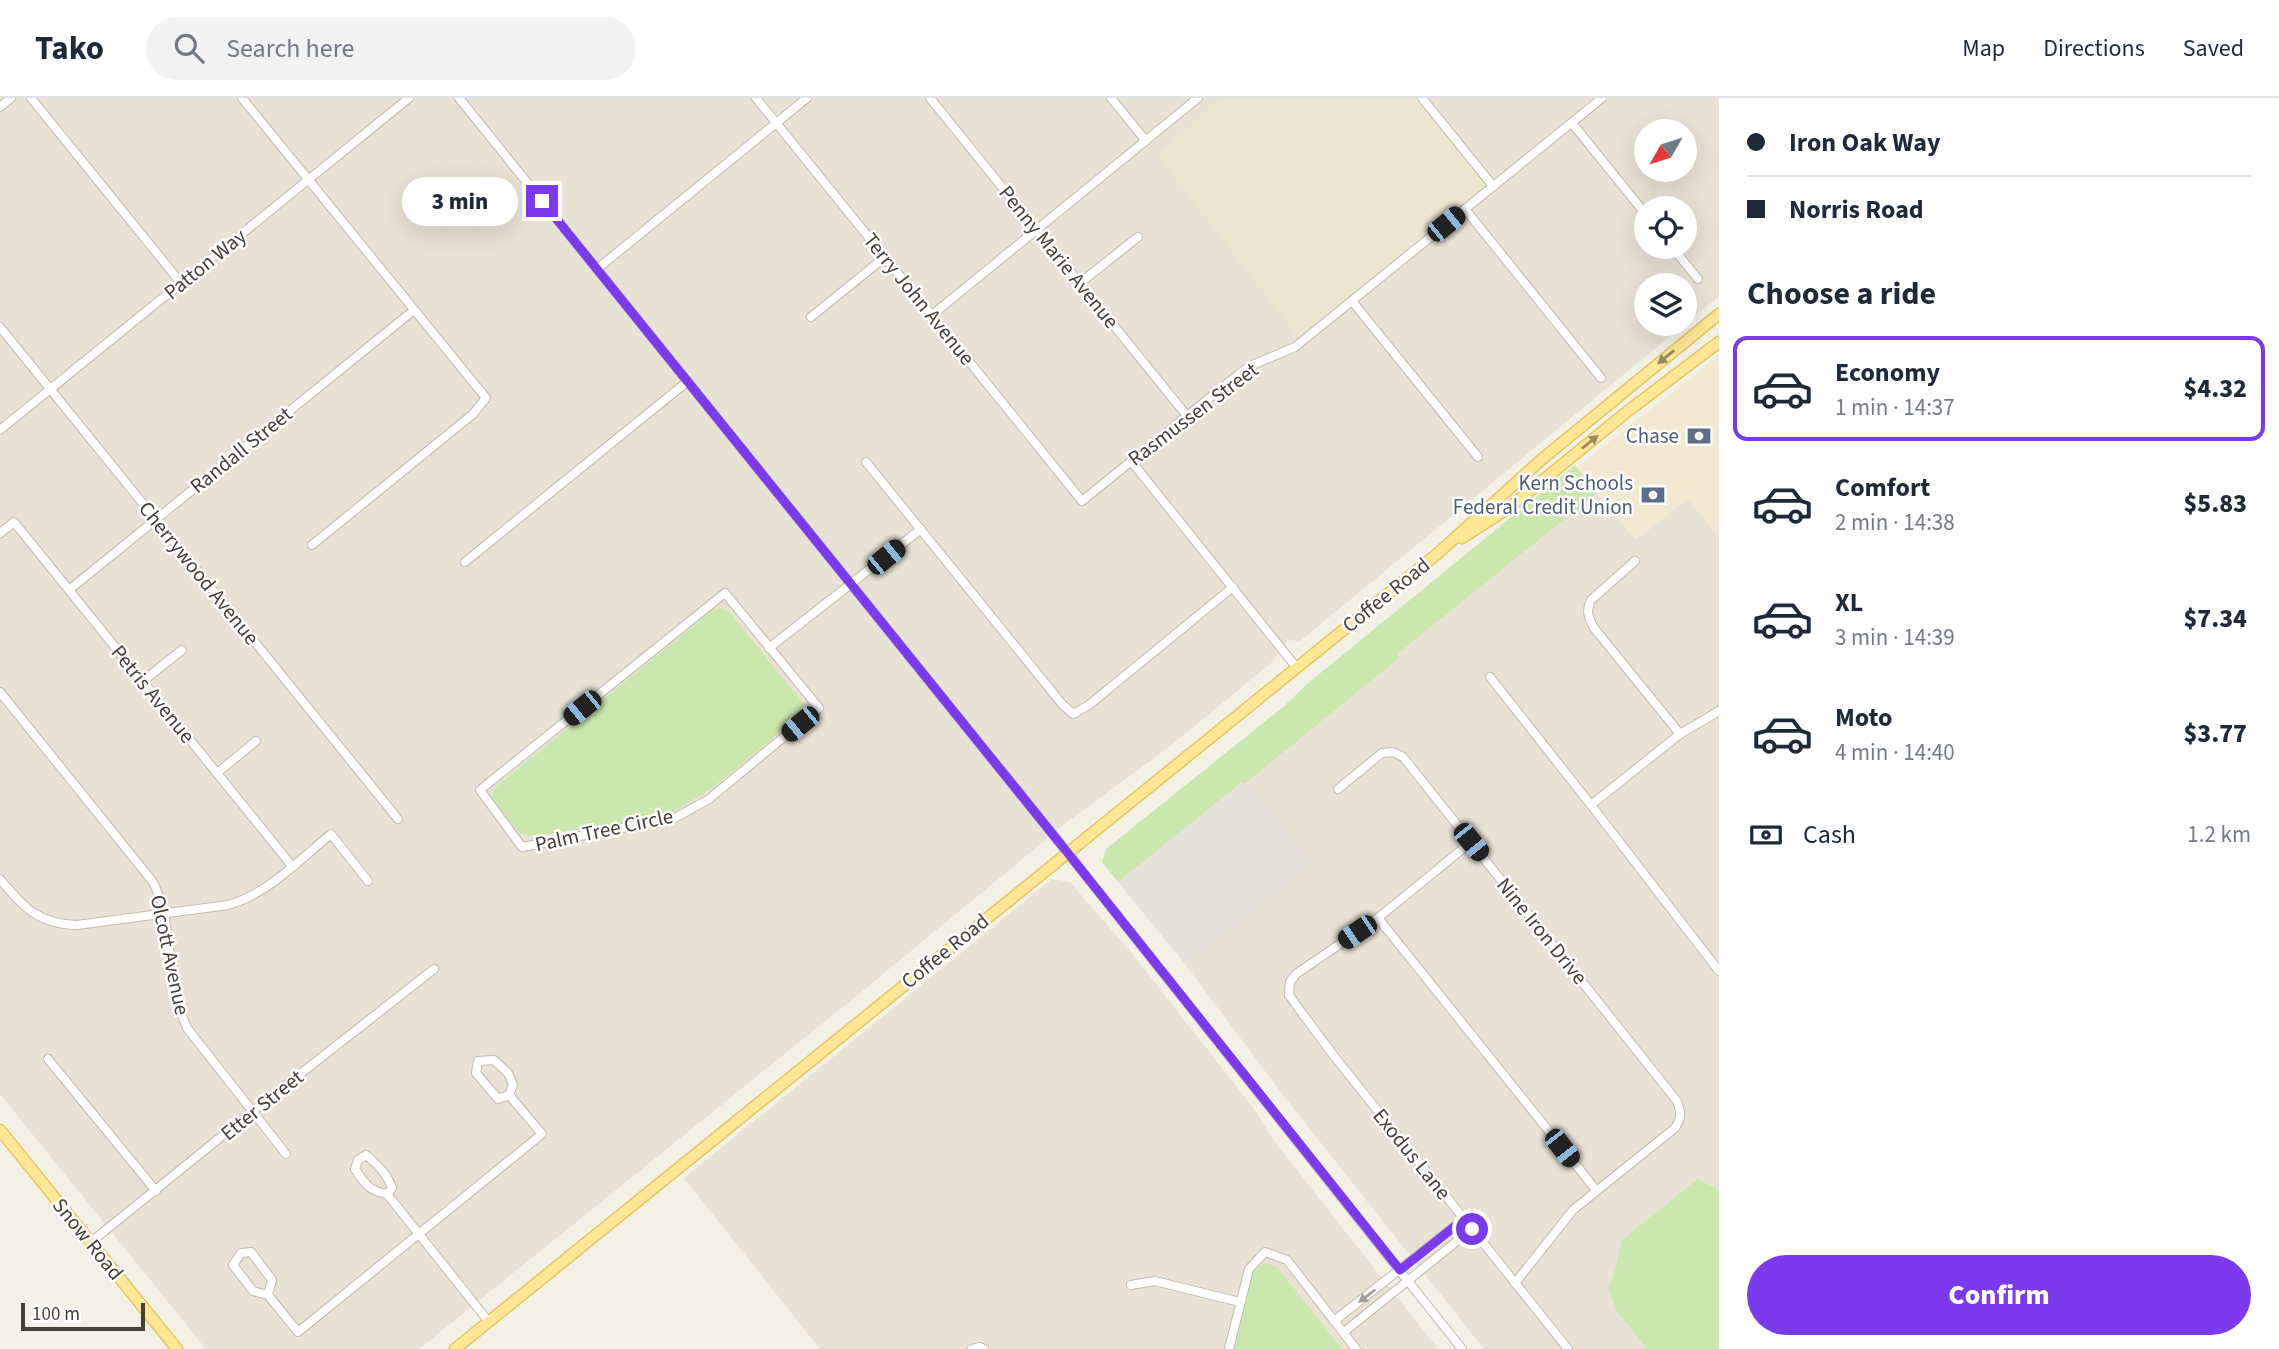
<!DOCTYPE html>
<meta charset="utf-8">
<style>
body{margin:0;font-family:"Source Sans 3",sans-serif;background:#f2f2f3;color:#1f2937;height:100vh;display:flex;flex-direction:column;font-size:26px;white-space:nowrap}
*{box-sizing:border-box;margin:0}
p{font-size:23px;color:#747a83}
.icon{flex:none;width:38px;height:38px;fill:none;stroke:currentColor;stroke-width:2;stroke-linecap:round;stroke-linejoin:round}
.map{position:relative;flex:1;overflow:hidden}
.side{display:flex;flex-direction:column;background:#fff;width:560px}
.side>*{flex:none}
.hud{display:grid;align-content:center;height:154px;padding:0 28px;background:#fff}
.needle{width:46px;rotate:231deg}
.tools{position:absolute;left:1634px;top:21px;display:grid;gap:14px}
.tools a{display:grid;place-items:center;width:63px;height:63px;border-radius:50%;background:#fff;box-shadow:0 7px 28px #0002;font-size:35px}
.scale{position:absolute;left:21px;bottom:18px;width:124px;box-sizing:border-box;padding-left:7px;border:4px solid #454035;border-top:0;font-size:19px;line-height:24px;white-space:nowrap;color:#454035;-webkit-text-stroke:5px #fff;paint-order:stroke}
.end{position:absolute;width:32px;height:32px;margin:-16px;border:9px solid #7c3aed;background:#fff;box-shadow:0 0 0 4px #fff}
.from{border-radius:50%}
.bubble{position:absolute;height:49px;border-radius:24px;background:#fff;box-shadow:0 7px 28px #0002;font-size:23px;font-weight:800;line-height:49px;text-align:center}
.car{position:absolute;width:21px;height:42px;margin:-21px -10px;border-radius:9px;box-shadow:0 0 5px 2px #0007;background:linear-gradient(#222 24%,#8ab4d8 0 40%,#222 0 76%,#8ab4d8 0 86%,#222 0)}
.hud b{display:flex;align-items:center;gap:24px;height:66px;font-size:26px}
.hud b+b{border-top:2px solid #e0e1e3}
.hud i{width:18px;height:18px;background:#1f2937}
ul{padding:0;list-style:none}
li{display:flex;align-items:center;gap:21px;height:105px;margin:0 14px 10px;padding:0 14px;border:4px solid transparent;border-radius:14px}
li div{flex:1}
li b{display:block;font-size:26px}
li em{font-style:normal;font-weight:800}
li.active{border-color:#7c3aed}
li>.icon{width:63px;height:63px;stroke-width:1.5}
h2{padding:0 28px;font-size:32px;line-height:84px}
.pay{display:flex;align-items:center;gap:18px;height:77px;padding:0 28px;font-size:26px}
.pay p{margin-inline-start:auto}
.button{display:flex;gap:14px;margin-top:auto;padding:14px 28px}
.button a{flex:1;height:80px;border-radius:42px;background:#7c3aed;color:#fff;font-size:28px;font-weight:800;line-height:80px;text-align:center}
header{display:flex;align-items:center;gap:42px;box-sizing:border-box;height:98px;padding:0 35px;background:#fff;border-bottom:2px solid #e0e1e3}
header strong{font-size:33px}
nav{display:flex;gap:38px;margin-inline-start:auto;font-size:24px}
.search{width:490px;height:63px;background:#f2f2f3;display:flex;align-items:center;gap:18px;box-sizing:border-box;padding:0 24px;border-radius:38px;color:#747a83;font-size:26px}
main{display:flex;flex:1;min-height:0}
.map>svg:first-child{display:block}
.residential{fill:#e7e2d4;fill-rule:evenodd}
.commercial{fill:#f5e8d1}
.industrial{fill:#e5e1db}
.education{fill:#ece6d0}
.green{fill:#cae7ae}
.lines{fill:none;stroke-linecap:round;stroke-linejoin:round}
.minor-casing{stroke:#c1bbab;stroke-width:10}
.major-casing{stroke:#e3c564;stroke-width:13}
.minor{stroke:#fff;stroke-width:8}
.major{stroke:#fee794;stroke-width:10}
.oneway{fill:#988b60}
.oneway2{fill:#a2a09a}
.route{stroke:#7c3aed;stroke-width:9}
.labels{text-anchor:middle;stroke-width:5;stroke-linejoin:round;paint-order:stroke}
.street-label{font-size:21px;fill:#454035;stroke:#fff}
.service-label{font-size:21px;fill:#4e5e75;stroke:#fff;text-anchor:end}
</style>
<header>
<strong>Tako</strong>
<div class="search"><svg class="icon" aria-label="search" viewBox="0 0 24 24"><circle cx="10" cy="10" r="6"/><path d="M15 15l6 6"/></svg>Search here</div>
<nav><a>Map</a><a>Directions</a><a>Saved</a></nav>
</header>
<main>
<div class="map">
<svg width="1719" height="1251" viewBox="0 0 1719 1251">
<rect width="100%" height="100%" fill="#f3f0e6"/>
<g class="residential">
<path d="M 0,0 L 1221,0 L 1158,58 L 1421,0 L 1719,0 L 1719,198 L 1300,543 L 1288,542 L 1271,565 L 1169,649 L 1071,721 L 860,895 L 419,1251 L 206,1251 L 0,996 ZM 1647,33 L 1685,33 L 1685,72 L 1647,72 ZM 1647,110 L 1685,110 L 1685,149 L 1647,149 ZM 1647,187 L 1685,187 L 1685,226 L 1647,226 Z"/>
<path d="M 1597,395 L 1636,442 L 1688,400 L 1719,439 L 1719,1092 L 1698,1081 L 1614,1177 L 1608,1188 L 1616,1212 L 1647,1251 L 1484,1251 L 1283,997 L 1185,866 L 1312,766 L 1243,679 Z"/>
<path d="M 1052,781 L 1070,784 L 1134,858 L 1255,1012 L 1274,1043 L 1438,1251 L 820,1251 L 684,1080 Z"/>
</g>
<path class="commercial" d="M 1719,258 L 1719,439 L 1688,401 L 1636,442 L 1577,369 Z"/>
<path class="industrial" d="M 1243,679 L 1312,766 L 1185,866 L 1118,784 Z"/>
<path class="education" d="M 1221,0 L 1421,0 L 1493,89 L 1302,244 L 1158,58 Z"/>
<g class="green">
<path d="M 1575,367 L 1597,395 L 1397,556 L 1399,560 L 1259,674 L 1244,686 L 1242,684 L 1118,784 L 1102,764 L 1106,751 L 1283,609 L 1307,586 Z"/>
<path d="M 716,510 L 722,510 L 731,516 L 802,604 L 803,613 L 800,618 L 712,690 L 672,714 L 647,722 L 530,738 L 520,735 L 493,701 L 493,694 L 497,688 Z"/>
<path d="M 1698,1081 L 1719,1092 L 1719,1251 L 1647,1251 L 1616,1212 L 1608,1188 L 1614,1177 L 1622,1142 Z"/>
<path d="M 1265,1165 L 1277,1169 L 1342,1251 L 1235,1251 L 1253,1172 Z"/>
</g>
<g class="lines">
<g class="minor-casing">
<g id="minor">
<path d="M 31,0 L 181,185"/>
<path d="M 242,0 L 486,300 L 473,316 L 312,447"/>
<path d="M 459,0 L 1067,754 L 1462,1251"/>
<path d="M 756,0 L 1082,403 L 1239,276 L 1250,268 L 1295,249 L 1602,0"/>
<path d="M 930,0 L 1187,318"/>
<path d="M 1111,0 L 1146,43"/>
<path d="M 1422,0 L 1493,88"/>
<path d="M 0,9 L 11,0"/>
<path d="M 1572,25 L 1647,118"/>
<path d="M 1465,111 L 1601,280"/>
<path d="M 1672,149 L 1698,181"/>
<path d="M 597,171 L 807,0"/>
<path d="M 1080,185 L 1138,139"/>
<path d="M 1352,203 L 1478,359"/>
<path d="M 932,217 L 1198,0"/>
<path d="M 811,219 L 885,159"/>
<path d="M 0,229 L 398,721"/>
<path d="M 0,332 L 409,0"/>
<path d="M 1131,363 L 1297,570"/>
<path d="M 866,364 L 1062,606 L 1073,616 L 1089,607 L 1233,489"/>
<path d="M 0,435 L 14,424 L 292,768"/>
<path d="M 1635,463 L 1591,502 C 1586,513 1588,519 1594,530 L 1680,636"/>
<path d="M 465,464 L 688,283"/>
<path d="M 69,492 L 414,212"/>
<path d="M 725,495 L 819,610 L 709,701 L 675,720 L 522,749 L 480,692 Z"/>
<path d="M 769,550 L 921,431"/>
<path d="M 1490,579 L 1591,707 L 1719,873"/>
<path d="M 143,583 L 182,552"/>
<path d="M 0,594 L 153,784 L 163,807 L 176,902 L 187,930 L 286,1056"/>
<path d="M 217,675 L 256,643"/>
<path d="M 1338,691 L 1382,655 L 1393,654 L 1403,659 L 1677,1003 C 1681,1014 1682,1020 1675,1030 L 1573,1112 L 1515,1185"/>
<path d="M 1591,707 L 1680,636 L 1719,613"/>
<path d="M 1471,744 L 1378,820 L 1296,876 L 1290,884 L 1289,897 L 1299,911 L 1334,958 L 1568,1251"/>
<path d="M 0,781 C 23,809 38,826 77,827 L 228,807 C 268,796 299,762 331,736 L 368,783"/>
<path d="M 1378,820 L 1596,1092"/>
<path d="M 48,961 L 156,1093"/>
<path d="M 387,1096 L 392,1090 C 387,1076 378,1067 366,1057 L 358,1062 L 355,1071 C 365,1086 369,1093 387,1096 L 489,1224"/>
<path d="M 91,1144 L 253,1013 L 434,871"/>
<path d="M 1131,1187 L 1155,1183 L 1240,1204"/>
<path d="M 268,1197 L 272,1182 L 251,1154 L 241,1155 L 233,1167 L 253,1193 L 268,1197 L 298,1234 L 542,1036 L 509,997 L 498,1001 L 476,975 L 478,963 L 494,962 L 508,975 L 513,987 L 509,997"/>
<path d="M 1334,1223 L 1464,1121"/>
<path d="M 1344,1234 L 1472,1131"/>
<path d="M 972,1251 L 980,1249 L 984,1251"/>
<path d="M 1229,1251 L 1249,1171 L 1265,1154 L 1287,1162 L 1356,1251"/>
</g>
</g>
<g class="major-casing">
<g id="major">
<path d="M 1462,440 L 1510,409 L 1628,313 L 1719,244"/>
<path d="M 0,1032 L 177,1251"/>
<path d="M 455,1251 L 1436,457 L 1541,362 L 1719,216"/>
</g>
</g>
<use href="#minor" class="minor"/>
<use href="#major" class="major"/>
</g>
<defs><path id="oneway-solid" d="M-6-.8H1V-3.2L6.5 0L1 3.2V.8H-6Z" transform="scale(1.75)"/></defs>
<g class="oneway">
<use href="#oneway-solid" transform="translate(1666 259) rotate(141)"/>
<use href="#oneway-solid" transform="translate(1590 344) rotate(-39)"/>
</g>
<use class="oneway2" href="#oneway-solid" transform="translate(1367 1198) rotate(142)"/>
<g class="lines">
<path class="route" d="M 542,103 L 1067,754 L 1400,1172 L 1464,1121 L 1472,1131"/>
</g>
<defs>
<g id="bank-bare" transform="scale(1.89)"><path d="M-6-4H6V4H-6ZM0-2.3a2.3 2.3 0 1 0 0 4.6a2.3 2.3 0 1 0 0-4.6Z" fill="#5c6f8a" stroke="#fff" stroke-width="2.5" paint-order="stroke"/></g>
</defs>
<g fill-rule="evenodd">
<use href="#bank-bare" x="1699" y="338"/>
<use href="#bank-bare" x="1653" y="397"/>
</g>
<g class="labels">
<g class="street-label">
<text transform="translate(1059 159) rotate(51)" y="7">Penny Marie Avenue</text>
<text transform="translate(205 166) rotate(-39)" y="7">Patton Way</text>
<text transform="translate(919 201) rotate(51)" y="7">Terry John Avenue</text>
<text transform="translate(1193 316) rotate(-37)" y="7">Rasmussen Street</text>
<text transform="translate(241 352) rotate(-39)" y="7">Randall Street</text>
<text transform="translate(199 475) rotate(51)" y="7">Cherrywood Avenue</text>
<text transform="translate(1386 497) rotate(-39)" y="7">Coffee Road</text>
<text transform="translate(153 596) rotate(51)" y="7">Petris Avenue</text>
<text transform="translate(604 732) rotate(-12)" y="7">Palm Tree Circle</text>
<text transform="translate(1542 833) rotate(51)" y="7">Nine Iron Drive</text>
<text transform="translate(945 853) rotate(-39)" y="7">Coffee Road</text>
<text transform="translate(170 857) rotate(78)" y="7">Olcott Avenue</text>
<text transform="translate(262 1007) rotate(-39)" y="7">Etter Street</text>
<text transform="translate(1412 1056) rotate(51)" y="7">Exodus Lane</text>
<text transform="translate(88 1141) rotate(51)" y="7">Snow Road</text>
</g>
<g class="service-label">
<text x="1679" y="345">Chase</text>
<text x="1633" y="392">Kern Schools<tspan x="1633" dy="24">Federal Credit Union</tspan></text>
</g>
</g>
</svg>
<div class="tools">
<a><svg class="needle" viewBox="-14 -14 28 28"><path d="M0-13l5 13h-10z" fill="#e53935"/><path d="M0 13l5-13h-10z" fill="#747a83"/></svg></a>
<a><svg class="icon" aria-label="locate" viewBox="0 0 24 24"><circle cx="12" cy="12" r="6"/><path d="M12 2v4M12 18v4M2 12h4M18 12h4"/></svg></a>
<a><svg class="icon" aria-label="layers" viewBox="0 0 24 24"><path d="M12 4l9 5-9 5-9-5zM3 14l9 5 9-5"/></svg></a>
</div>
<div class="scale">100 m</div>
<i class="end from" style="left:1472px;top:1131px"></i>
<i class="end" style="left:542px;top:103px"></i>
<div class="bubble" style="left:402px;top:79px;width:116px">3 min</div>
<i class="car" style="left:1446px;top:126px;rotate:51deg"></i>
<i class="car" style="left:886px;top:459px;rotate:51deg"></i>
<i class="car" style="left:582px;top:610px;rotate:231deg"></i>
<i class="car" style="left:800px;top:626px;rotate:231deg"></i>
<i class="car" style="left:1471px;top:744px;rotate:141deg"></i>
<i class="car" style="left:1357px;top:834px;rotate:236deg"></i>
<i class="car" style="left:1562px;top:1050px;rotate:142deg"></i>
</div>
<section class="side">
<div class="hud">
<b><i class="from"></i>Iron Oak Way</b>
<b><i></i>Norris Road</b>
</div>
<h2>Choose a ride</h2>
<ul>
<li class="active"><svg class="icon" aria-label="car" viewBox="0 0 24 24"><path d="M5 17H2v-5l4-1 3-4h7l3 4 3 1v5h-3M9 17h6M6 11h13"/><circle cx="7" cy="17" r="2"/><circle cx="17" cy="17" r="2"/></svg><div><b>Economy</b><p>1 min · 14:37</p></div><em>$4.32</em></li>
<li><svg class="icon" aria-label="car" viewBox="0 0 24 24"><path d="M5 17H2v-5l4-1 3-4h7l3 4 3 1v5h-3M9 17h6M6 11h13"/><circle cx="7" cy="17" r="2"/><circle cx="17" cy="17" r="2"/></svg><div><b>Comfort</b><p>2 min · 14:38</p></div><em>$5.83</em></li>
<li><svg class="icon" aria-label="car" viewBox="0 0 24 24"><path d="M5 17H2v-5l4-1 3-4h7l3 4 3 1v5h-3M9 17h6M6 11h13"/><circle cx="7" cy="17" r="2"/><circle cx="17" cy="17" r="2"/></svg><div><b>XL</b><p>3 min · 14:39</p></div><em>$7.34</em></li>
<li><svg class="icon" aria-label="car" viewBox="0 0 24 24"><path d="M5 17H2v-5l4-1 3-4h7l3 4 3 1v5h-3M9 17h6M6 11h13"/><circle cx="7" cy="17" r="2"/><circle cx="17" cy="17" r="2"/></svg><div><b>Moto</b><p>4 min · 14:40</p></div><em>$3.77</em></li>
</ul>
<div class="pay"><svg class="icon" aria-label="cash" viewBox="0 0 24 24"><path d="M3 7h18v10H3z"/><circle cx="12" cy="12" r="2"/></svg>Cash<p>1.2 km</p></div>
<div class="button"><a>Confirm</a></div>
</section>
</main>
